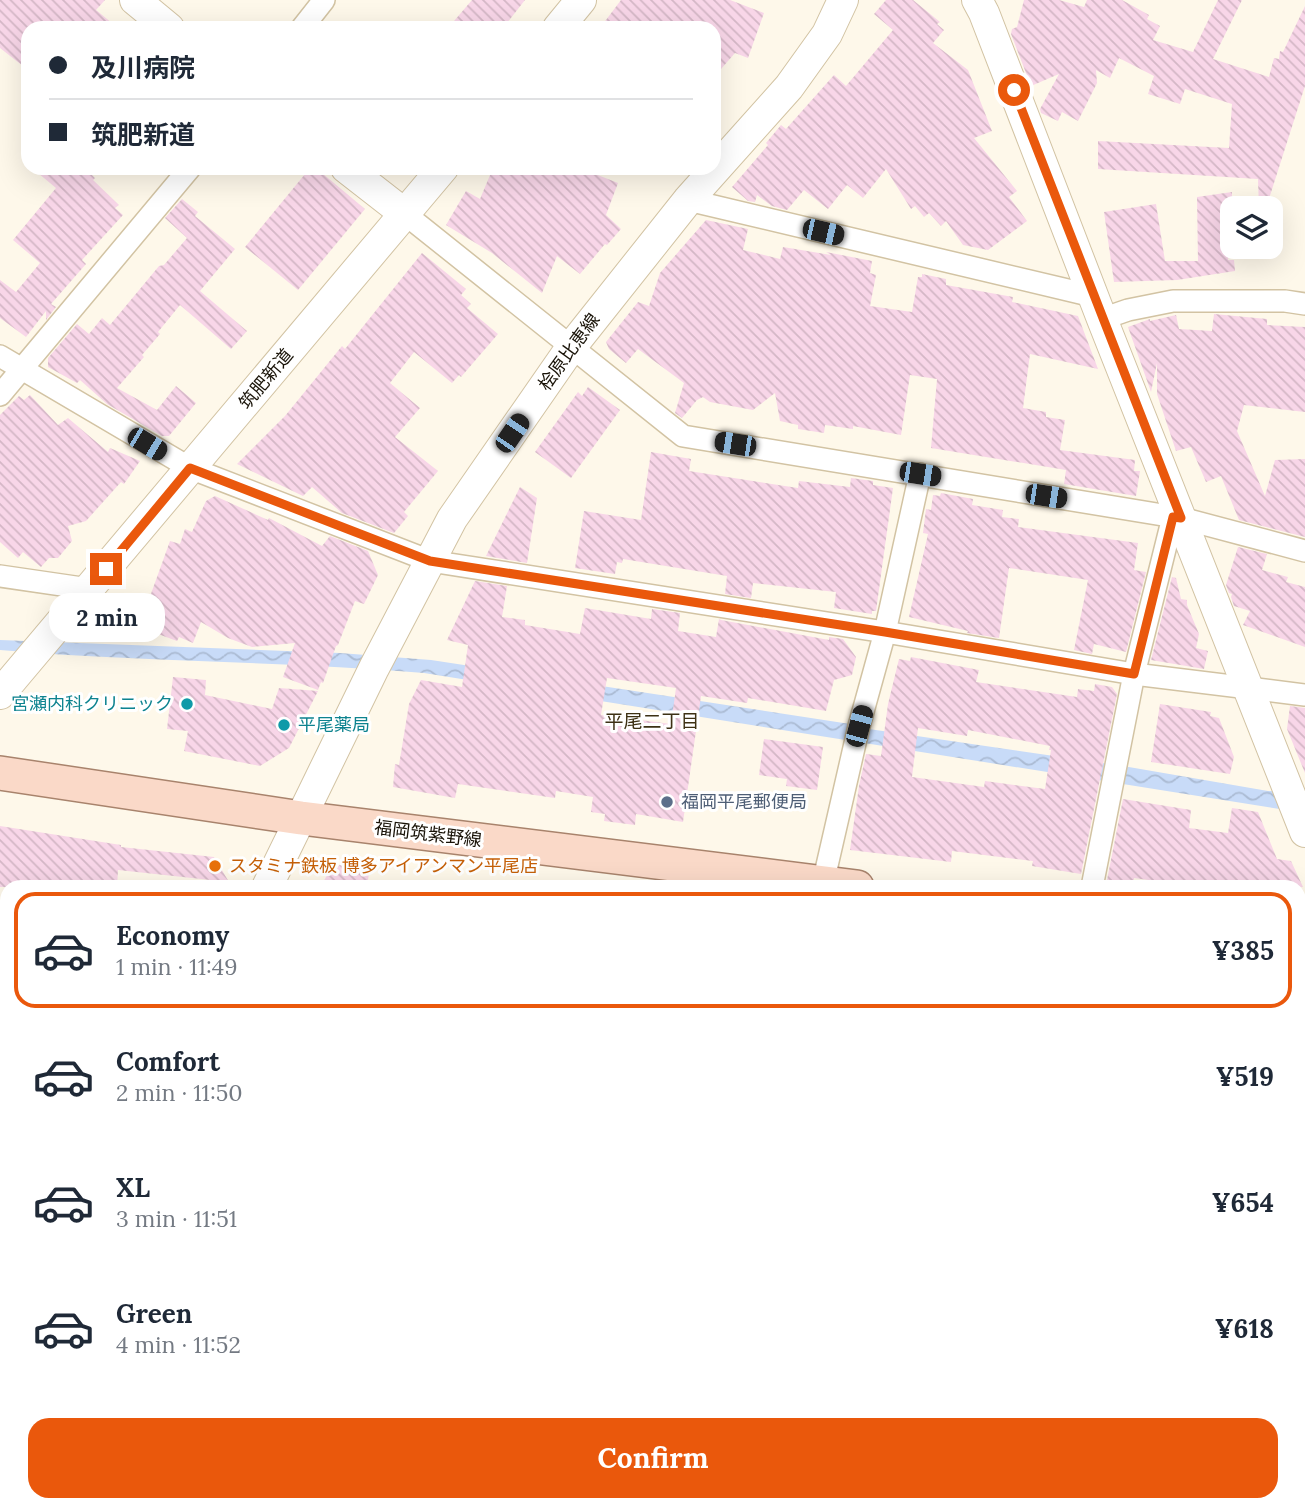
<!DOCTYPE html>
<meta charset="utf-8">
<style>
body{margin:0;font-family:Lora,"Noto Sans JP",serif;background:#f6f6f7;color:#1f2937;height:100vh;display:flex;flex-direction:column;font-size:26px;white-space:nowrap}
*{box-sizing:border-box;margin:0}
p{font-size:23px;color:#747a83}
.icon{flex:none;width:38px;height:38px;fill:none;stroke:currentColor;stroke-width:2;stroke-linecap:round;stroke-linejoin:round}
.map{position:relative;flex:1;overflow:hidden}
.drawer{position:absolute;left:0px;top:880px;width:1306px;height:632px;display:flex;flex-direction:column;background:#fff;border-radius:21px 21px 0 0;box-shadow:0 7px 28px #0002}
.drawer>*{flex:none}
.top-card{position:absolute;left:21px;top:21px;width:700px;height:154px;border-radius:21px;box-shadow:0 7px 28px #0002;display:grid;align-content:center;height:154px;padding:0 28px;background:#fff}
.controls{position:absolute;left:1220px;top:196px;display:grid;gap:14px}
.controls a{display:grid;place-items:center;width:63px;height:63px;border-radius:14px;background:#fff;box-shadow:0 7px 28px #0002;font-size:35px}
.end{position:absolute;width:32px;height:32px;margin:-16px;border:9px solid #ea580c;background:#fff;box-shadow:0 0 0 4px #fff}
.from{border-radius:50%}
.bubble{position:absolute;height:49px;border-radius:21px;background:#fff;box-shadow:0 7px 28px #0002;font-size:23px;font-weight:700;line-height:49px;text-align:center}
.car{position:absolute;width:21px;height:42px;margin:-21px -10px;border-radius:9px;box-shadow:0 0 5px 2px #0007;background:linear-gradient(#222 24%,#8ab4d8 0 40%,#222 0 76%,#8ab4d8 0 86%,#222 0)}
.top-card b{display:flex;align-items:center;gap:24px;height:66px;font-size:26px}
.top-card b+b{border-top:2px solid #e0e1e3}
.top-card i{width:18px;height:18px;background:#1f2937}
ul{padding:12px 0 0;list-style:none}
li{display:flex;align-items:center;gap:21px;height:116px;margin:0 14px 10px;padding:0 14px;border:4px solid transparent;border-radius:21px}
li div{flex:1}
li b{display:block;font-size:26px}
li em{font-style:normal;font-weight:700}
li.current{border-color:#ea580c}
li>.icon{width:63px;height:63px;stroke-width:1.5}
.cta{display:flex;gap:14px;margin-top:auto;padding:14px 28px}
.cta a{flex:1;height:80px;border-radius:21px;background:#ea580c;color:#fff;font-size:28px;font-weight:700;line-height:80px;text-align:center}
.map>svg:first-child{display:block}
.water{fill:url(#water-waves)}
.building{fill:url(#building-back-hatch);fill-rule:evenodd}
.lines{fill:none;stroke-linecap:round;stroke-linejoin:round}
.street-casing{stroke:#d2c3a3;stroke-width:24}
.secondary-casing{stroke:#d2c3a3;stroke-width:32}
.primary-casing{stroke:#a8836c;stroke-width:36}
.street{stroke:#fff;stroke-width:21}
.secondary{stroke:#fff;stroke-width:30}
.primary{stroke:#fad9c8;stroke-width:33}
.rail{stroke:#7a7467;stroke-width:5}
.route{stroke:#ea580c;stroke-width:9}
.culture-dot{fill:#0f9aa8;stroke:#fff;stroke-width:2.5}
.service-dot{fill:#5c6f8a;stroke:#fff;stroke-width:2.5}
.food-dot{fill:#e8710a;stroke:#fff;stroke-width:2.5}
.labels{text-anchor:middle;stroke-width:6;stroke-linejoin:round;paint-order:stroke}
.street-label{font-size:18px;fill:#181207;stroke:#fff}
.culture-label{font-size:18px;fill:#0d838f;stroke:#fff;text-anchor:end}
.service-label{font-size:18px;fill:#4e5e75;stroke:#fff;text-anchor:start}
.food-label{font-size:18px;fill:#c56008;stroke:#fff;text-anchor:start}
.neighbourhood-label{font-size:19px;fill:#3d3115;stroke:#fff}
</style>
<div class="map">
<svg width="1305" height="1511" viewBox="0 0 1305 1511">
<defs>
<pattern id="water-waves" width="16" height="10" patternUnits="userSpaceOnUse" patternTransform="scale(1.75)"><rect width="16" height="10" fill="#c8dbf8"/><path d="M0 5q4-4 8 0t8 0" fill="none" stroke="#abbbd3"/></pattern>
<pattern id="building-back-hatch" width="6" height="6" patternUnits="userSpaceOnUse" patternTransform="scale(1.75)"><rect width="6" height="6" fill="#f8d6e8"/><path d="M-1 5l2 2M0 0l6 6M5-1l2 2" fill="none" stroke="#d4b7c6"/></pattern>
</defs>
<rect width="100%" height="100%" fill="#fef8ea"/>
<path class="water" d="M 0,640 L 340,653 L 431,660 L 850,724 L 869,729 L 1123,766 L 1268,791 L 1305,792 L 1305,813 L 424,673 C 283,661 141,662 0,650 Z"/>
<g class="building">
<path d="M 0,0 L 105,0 L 96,10 L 118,28 L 28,28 L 28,70 L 0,48 Z"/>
<path d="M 472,0 L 525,0 L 503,28 L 448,28 Z"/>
<path d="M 621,0 L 730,0 L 764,13 L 748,58 L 735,53 L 714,77 L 714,28 L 600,28 Z"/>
<path d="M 886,0 L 913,0 L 940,22 L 937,24 L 944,30 L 933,43 L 968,70 L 992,131 L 974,138 L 1017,191 L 1009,197 L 1027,221 L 988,250 L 963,245 L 946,221 L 941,226 L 929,213 L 924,217 L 915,206 L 911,209 L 886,169 L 863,198 L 847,185 L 828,209 L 804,190 L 787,210 L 772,206 L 757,195 L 755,202 L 748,201 L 732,187 L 768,145 L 766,143 L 781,125 L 786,129 L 834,75 L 846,86 L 893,30 L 874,14 Z"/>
<path d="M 1024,0 L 1059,0 L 1084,7 L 1087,0 L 1122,0 L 1149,15 L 1147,19 L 1160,26 L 1153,40 L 1193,52 L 1218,0 L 1242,0 L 1213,59 L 1269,77 L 1274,58 L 1279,59 L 1280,51 L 1283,52 L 1305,6 L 1305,86 L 1266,208 L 1259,208 L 1258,179 L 1098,169 L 1098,141 L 1229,148 L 1232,104 L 1185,89 L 1180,104 L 1148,94 L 1154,76 L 1119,58 L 1110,78 L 1096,70 L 1097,83 L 1078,121 L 1062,112 L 1058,121 L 1041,113 L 1040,109 L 1059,74 L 1031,86 L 1011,34 L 1012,29 L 1017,27 Z"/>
<path d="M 32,168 L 85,168 L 95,178 L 93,180 L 119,205 L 115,208 L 123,215 L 82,260 L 86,264 L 51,304 L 56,307 L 46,320 L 46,311 L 26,337 L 0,318 L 0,280 L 16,292 L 40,263 L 13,240 L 56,188 Z"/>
<path d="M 310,168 L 316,168 L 365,209 L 298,290 L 245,247 Z"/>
<path d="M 493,168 L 580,168 L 618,183 L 606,215 L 621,229 L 607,245 L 605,244 L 580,274 L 557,256 L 542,293 L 492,253 L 446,225 L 466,191 L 480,199 Z"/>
<path d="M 1232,192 L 1232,250 L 1229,250 L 1228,260 L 1234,260 L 1235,271 L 1177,280 L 1114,282 L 1104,212 L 1156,204 L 1165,261 L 1198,261 L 1197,197 Z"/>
<path d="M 182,199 L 198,212 L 195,216 L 235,249 L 200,291 L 247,331 L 231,349 L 180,305 L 158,332 L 160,334 L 142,355 L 144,357 L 117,388 L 157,410 L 176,386 L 196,403 L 169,436 L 162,436 L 107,404 L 80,380 L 77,383 L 48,367 L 48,358 L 77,324 L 89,334 L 102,318 L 110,325 L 159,266 L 164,265 L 187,238 L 165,218 Z"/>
<path d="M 706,220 L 748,229 L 743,250 L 780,259 L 783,247 L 831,255 L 826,252 L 872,261 L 870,273 L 876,275 L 870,306 L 912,312 L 918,277 L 922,277 L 922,274 L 946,279 L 946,285 L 1013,297 L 1012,302 L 1078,316 L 1098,369 L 1030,354 L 1023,408 L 1046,412 L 1046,417 L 1065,420 L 1060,450 L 1135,460 L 1134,471 L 1140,471 L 1136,496 L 1064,484 L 1066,470 L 931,448 L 937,379 L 910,375 L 901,435 L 853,426 L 853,429 L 825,425 L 824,433 L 798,429 L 798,425 L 780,421 L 775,393 L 753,410 L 710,402 L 703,397 L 697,400 L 682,418 L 675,413 L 684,383 L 638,349 L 626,363 L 609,349 L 606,342 L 638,302 L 649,306 L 660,273 Z"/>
<path d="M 422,253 L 466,289 L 461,295 L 471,304 L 467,308 L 498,334 L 461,377 L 459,375 L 452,383 L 414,352 L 390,383 L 420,408 L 395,437 L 438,471 L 404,512 L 408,516 L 394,533 L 342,513 L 312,487 L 303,496 L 237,464 L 285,416 L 342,346 L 345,349 Z"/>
<path d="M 1214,314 L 1267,319 L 1267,325 L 1305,327 L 1305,412 L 1244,405 L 1237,431 L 1265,496 L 1275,460 L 1305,459 L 1305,537 L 1239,520 L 1221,476 L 1206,482 L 1191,447 L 1176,451 L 1157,394 L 1157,363 L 1151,392 L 1128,327 L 1150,319 L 1150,321 L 1176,315 L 1179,329 L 1212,331 Z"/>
<path d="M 588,387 L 620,410 L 571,478 L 535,452 L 578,392 L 582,396 Z"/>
<path d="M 30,395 L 58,425 L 68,418 L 108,452 L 110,448 L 140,461 L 124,484 L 121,482 L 86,521 L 68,526 L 72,541 L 58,558 L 49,558 L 41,567 L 23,552 L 18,558 L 0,542 L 0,415 L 19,396 L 24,400 Z"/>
<path d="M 651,452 L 691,459 L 689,471 L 798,488 L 799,481 L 850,487 L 851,478 L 873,481 L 873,485 L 893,488 L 876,611 L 872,611 L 872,614 L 834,608 L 836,592 L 753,583 L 751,598 L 725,594 L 727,576 L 623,559 L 622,563 L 617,562 L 615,574 L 575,568 L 584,511 L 641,520 Z"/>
<path d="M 520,487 L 537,498 L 527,563 L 486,556 Z"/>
<path d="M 941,493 L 973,499 L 972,505 L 1003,510 L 1002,517 L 1019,519 L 1018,527 L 1138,543 L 1134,570 L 1146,572 L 1126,652 L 1094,644 L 1092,654 L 1074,650 L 1088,580 L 1009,568 L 999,638 L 967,633 L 968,631 L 909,617 L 928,534 L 923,533 L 926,509 L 931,510 L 933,495 L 940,496 Z"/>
<path d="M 215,496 L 268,520 L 269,518 L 322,546 L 330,536 L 368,551 L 378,575 L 364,604 L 355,601 L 338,645 L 336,646 L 323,683 L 321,682 L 318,690 L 283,677 L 295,643 L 252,647 L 228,638 L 201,622 L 193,643 L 179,637 L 177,641 L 139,627 L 170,541 L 180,544 L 185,529 L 192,532 L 206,501 Z"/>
<path d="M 1238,547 L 1267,554 L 1262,570 L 1288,577 L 1286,582 L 1305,587 L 1305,647 L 1243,625 L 1250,611 L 1234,606 L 1231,597 L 1232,594 L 1229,593 L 1226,585 Z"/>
<path d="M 1172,577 L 1176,578 L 1181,599 L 1187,600 L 1187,605 L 1199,634 L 1196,648 L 1208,651 L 1204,669 L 1151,660 Z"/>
<path d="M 475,581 L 507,586 L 502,617 L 525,620 L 525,625 L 580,634 L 585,608 L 651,619 L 652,609 L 680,613 L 678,631 L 716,637 L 719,619 L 721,620 L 829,640 L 829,637 L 843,639 L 856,657 L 852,675 L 834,680 L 826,711 L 748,698 L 747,703 L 701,696 L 683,822 L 636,814 L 635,825 L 604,821 L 605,814 L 591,812 L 593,797 L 556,791 L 555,798 L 458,784 L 455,798 L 393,787 L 395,764 L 399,765 L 409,704 L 421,680 L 462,687 L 468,645 L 447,640 ZM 607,678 L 676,688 L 671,724 L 601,715 Z"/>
<path d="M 911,657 L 979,670 L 976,682 L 1077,697 L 1078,689 L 1094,691 L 1095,684 L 1112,687 L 1117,694 L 1081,874 L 1032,866 L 1033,861 L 952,851 L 951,862 L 850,850 L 859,786 L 866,754 L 881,756 L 888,704 L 899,659 L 910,661 ZM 918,728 L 967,736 L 968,730 L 1050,746 L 1049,750 L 1051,750 L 1045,789 L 985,781 L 984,787 L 912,777 Z"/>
<path d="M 173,677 L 206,680 L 205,695 L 272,709 L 279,688 L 318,691 L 289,748 L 260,766 L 184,751 L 188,731 L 167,729 Z"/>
<path d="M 1160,704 L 1211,712 L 1210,716 L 1219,718 L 1234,757 L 1230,774 L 1151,762 Z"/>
<path d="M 1290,706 L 1305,708 L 1305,773 L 1287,729 Z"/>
<path d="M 764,739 L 823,747 L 817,790 L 786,786 L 787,779 L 759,775 Z"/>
<path d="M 1123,799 L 1191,810 L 1189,828 L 1228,833 L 1232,808 L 1258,812 L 1277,859 L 1291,861 L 1303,887 L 1183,887 L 1184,885 L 1134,878 L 1133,884 L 1107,880 Z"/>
<path d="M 0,826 L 121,845 L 121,847 L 214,857 L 229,882 L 118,870 L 117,887 L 0,887 Z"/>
<path d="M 344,862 L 370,866 L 367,887 L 321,887 L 328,873 Z"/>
</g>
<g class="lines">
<g class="street-casing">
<g id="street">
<path d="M 302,28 L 324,0"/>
<path d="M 688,200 L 1093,296"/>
<path d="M 405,214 L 683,436 L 1181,518 L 1305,551"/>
<path d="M 1102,319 L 1128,310 L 1173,301 L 1285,301 L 1305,304"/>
<path d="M 0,356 L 190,468 L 430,561 L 885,632 L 1134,674 L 1305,695"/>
<path d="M 0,395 L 190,168"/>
<path d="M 0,576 L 89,589"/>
<path d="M 823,883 L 859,726 L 885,632 L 920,474"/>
<path d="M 1092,887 L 1134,674 L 1173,517"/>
<path d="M 0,1057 L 7,1058"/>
<path d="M 1298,1325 L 1305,1328"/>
<path d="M 0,1479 L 7,1465"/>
<path d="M 382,1511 L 384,1505"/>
<path d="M 557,1511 L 559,1505"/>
<path d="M 774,1511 L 777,1505"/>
<path d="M 1018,1511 L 1020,1505"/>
</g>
</g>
<g class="secondary-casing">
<g id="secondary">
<path d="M 135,0 L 169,28"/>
<path d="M 977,0 L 984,13 L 1102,319 L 1305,832"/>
<path d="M 558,28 L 581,0"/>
<path d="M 346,168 L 405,214"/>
<path d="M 0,694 L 443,168"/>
<path d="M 267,887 L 374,668 L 452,519 L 572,346 L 688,200 L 789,87 L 827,34 L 843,0"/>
<path d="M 1298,1272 L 1305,1233"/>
<path d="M 0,1398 L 7,1389"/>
<path d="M 0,1426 L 7,1436"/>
<path d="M 155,1505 L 171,1511"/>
<path d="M 253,1505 L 269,1511"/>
<path d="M 1206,1511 L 1208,1505"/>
</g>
</g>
<g class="primary-casing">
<g id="primary">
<path d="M 0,773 L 301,818 L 857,887"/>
<path d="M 1298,943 L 1305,944"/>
</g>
</g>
<use href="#street" class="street"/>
<use href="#secondary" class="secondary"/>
<use href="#primary" class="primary"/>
<g class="rail">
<path d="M 0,975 L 7,977"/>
<path d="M 0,988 L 7,989"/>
<path d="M 1298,1302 L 1305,1305"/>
</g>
</g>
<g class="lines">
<path class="route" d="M 106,569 L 190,468 L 430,561 L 885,632 L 1134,674 L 1173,517 L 1181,518 L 1014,90"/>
</g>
<g class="culture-dot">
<circle cx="187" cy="704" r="7"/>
<circle cx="284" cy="725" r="7"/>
</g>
<circle class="service-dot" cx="667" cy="802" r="7"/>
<circle class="food-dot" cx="215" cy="866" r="7"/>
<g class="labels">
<g class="street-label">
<text transform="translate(569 352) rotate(-54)" y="6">桧原比恵線</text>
<text transform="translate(266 379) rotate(-50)" y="6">筑肥新道</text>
<text transform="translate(428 834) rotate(7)" y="6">福岡筑紫野線</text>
</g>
<g class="culture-label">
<text x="173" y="710">宮瀬内科クリニック</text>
<text x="298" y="731" text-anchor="start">平尾薬局</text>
</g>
<g class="service-label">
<text x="681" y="808">福岡平尾郵便局</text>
</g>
<g class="food-label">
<text x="229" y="872">スタミナ鉄板 博多アイアンマン平尾店</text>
</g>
<g class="neighbourhood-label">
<text x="652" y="728">平尾二丁目</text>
</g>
</g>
</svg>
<div class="controls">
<a><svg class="icon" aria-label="layers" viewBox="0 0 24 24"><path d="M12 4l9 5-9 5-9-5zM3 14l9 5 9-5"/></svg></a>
</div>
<i class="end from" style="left:1014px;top:90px"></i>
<i class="end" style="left:106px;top:569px"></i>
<div class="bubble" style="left:49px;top:593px;width:116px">2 min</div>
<i class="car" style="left:823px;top:232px;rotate:103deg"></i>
<i class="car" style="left:512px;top:433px;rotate:34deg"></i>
<i class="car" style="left:147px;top:444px;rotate:121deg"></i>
<i class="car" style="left:735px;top:444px;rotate:279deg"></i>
<i class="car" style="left:920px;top:474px;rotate:99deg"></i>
<i class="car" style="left:1046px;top:496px;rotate:99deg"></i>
<i class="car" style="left:859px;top:726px;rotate:15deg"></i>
<div class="top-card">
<b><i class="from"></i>及川病院</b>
<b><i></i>筑肥新道</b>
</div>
<section class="drawer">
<ul>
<li class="current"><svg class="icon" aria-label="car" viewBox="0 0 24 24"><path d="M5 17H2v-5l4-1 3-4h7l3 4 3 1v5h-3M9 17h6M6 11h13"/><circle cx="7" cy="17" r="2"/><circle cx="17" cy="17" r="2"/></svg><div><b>Economy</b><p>1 min · 11:49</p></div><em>¥385</em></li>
<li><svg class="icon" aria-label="car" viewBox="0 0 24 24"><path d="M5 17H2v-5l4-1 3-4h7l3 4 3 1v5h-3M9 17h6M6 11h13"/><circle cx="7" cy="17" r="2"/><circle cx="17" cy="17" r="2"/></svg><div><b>Comfort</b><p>2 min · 11:50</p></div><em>¥519</em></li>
<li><svg class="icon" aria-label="car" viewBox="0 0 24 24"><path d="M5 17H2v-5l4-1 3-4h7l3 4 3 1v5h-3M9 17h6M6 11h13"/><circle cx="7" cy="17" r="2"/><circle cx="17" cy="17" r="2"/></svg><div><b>XL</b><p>3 min · 11:51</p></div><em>¥654</em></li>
<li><svg class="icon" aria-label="car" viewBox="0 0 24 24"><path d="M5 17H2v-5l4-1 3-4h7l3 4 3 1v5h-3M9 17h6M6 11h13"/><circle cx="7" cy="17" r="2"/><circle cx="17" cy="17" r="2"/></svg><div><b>Green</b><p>4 min · 11:52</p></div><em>¥618</em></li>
</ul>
<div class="cta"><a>Confirm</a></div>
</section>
</div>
